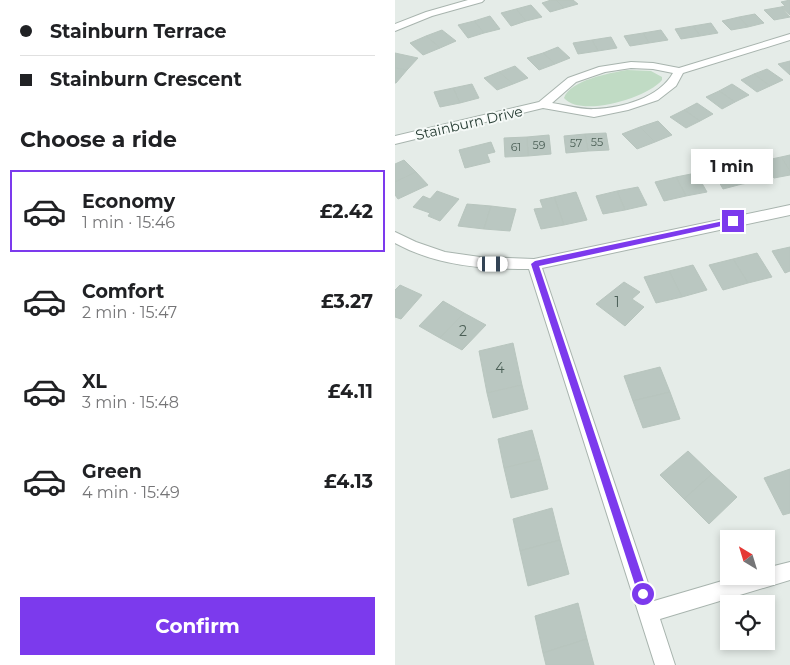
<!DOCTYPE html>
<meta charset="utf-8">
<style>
body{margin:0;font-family:Montserrat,sans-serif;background:#f6f6f6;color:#202124;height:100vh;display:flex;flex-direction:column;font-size:19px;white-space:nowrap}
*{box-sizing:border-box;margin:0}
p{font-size:16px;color:#757577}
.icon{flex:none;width:28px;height:28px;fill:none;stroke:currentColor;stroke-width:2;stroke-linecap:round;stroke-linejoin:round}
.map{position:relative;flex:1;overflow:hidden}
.details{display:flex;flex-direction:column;background:#fff;width:395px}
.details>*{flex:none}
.hud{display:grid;align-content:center;height:110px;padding:0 20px;background:#fff}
.needle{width:32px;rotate:322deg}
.tools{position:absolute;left:325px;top:530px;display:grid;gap:10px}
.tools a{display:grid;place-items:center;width:55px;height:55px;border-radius:0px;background:#fff;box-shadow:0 2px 8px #0003;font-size:25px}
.end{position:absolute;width:22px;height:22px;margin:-11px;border:6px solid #7c3aed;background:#fff;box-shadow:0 0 0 2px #fff}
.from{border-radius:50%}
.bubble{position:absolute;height:35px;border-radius:0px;background:#fff;box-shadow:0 2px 8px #0003;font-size:16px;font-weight:700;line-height:35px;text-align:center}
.car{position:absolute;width:15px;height:30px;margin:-15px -8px;border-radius:6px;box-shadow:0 0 4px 1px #0007;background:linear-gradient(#fff 24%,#345 0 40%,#fff 0 76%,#345 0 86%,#fff 0)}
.hud b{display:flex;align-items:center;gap:18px;height:48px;font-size:19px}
.hud b+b{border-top:1px solid #e0e0e0}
.hud i{width:12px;height:12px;background:#202124}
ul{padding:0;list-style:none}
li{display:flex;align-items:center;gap:15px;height:82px;margin:0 10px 8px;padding:0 10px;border:2px solid transparent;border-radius:0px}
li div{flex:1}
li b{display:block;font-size:19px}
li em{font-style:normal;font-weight:700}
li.on{border-color:#7c3aed}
li>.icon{width:45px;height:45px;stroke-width:1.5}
h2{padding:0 20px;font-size:22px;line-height:60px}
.primary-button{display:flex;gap:10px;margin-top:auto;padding:10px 20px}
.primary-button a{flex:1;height:58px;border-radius:0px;background:#7c3aed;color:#fff;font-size:20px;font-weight:700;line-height:58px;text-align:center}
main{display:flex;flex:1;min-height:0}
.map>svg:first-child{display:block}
.green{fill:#c0dbc4}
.building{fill:#bac7c1;stroke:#b8c5be}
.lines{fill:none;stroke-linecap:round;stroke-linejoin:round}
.minor-casing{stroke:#a8b4ae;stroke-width:2}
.minor{fill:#fff;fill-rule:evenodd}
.route{fill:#7c3aed}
.labels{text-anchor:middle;stroke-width:4;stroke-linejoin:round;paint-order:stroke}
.far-number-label{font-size:11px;fill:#4b5f56}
.far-street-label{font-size:14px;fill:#263c33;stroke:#f5f9f7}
.number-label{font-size:14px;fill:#4b5f56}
</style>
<main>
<section class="details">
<div class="hud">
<b><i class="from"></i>Stainburn Terrace</b>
<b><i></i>Stainburn Crescent</b>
</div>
<h2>Choose a ride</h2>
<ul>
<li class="on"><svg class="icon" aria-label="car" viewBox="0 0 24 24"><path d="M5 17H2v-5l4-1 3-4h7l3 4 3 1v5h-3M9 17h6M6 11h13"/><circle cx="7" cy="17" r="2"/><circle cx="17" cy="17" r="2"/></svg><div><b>Economy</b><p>1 min · 15:46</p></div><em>£2.42</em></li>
<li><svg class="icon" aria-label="car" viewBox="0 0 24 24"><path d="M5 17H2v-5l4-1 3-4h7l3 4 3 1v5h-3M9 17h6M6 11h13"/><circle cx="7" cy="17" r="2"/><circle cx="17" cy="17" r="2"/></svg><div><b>Comfort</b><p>2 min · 15:47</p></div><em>£3.27</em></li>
<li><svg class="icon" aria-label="car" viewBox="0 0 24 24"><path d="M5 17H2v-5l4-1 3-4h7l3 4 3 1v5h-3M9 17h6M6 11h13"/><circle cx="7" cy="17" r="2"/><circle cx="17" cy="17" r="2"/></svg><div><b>XL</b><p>3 min · 15:48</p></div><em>£4.11</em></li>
<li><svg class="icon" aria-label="car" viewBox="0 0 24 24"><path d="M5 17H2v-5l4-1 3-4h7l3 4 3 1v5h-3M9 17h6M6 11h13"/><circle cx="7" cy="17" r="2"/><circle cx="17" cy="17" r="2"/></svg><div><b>Green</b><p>4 min · 15:49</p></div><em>£4.13</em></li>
</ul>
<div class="primary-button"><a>Confirm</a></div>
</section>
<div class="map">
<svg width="395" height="665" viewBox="0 0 395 665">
<rect width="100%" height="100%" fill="#e5ece8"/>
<path class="green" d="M 232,70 L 256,71 L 267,77 L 267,80 C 252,98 186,118 169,98 C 175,80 215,73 232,70 Z"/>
<g class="building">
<path d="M 156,0 L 161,0 L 169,8 L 155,12 L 147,3 Z"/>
<path d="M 161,0 L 178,0 L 183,4 L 169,8 Z"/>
<path d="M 395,0 L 395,15 L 386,7 L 390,6 L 386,2 Z"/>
<path d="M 136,5 L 147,17 L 131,21 L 121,9 Z"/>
<path d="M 386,7 L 395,17 L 379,20 L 369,10 Z"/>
<path d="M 121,9 L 131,21 L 116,26 L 106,13 Z"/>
<path d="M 360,14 L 369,23 L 353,27 L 344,17 Z"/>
<path d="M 95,16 L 105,29 L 89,33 L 79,21 Z"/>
<path d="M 344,17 L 353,27 L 336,30 L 327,21 Z"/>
<path d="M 79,21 L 89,33 L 73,38 L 63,25 Z"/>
<path d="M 316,23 L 323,33 L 305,36 L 298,26 Z"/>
<path d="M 298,26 L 305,36 L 286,39 L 280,29 Z"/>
<path d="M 47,30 L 61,41 L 45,48 L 31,36 Z"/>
<path d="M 266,30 L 273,40 L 254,43 L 248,33 Z"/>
<path d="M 248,33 L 254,43 L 235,46 L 229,36 Z"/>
<path d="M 31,36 L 45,48 L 28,55 L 15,43 Z"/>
<path d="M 216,37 L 222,48 L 203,51 L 197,40 Z"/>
<path d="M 197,40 L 203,51 L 183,54 L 178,43 Z"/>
<path d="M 163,47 L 175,58 L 160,64 L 148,53 Z"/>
<path d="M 0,53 L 23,58 L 12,70 L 0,68 Z"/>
<path d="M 148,53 L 160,64 L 144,70 L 132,58 Z"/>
<path d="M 395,61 L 395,75 L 383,64 Z"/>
<path d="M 120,66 L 133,78 L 118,84 L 104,72 Z"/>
<path d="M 0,68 L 12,70 L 1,83 L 0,83 Z"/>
<path d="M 372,69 L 388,80 L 375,86 L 359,74 Z"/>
<path d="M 104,72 L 118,84 L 102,90 L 89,78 Z"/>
<path d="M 359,74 L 375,86 L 362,92 L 346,80 Z"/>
<path d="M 77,84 L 84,98 L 65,103 L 58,88 Z"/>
<path d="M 337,84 L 354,95 L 340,102 L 324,91 Z"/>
<path d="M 58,88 L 65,103 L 45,107 L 39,92 Z"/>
<path d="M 324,91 L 340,102 L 327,109 L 311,97 Z"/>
<path d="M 302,103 L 318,114 L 305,121 L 289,110 Z"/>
<path d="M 289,110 L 305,121 L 291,128 L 275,117 Z"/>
<path d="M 263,121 L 277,135 L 260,142 L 245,127 Z"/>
<path d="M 245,127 L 260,142 L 242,149 L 227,134 Z"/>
<path d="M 211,133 L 214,150 L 193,151 L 190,134 Z"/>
<path d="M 190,134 L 193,151 L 171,153 L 169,136 Z"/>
<path d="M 154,135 L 156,154 L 133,156 L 132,137 Z"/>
<path d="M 132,137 L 133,156 L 110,157 L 109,138 Z"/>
<path d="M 96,142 L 100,152 L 92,154 L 95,162 L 70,168 L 64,150 Z"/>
<path d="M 395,155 L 395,171 L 386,157 Z"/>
<path d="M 386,157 L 395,171 L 395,175 L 379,178 L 367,161 Z"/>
<path d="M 9,160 L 21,172 L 0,182 L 0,164 Z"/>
<path d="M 355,163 L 366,181 L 347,184 L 336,167 Z"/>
<path d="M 336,167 L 347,184 L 328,189 L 318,171 Z"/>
<path d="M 21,172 L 33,185 L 3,199 L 0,195 L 0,182 Z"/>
<path d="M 301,173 L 312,192 L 291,196 L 281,177 Z"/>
<path d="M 281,177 L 291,196 L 269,201 L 260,182 Z"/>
<path d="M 243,187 L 252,205 L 230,210 L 222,191 Z"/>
<path d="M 42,191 L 64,199 L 45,221 L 33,216 L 35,213 L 18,207 L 28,196 L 35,199 Z"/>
<path d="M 222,191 L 230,210 L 208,214 L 201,196 Z"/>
<path d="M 181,192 L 192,220 L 169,225 L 159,197 Z"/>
<path d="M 159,197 L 169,225 L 146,229 L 139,209 L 148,208 L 145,200 Z"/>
<path d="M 72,204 L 96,206 L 89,229 L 63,226 Z"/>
<path d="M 96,206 L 121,209 L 115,231 L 89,229 Z"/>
<path d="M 395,247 L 395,271 L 390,273 L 377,251 Z"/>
<path d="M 362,253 L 377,277 L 353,283 L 338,259 Z"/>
<path d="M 338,259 L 353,283 L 328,290 L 314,265 Z"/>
<path d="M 298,265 L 312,290 L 287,297 L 274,271 Z"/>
<path d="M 274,271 L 287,297 L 261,303 L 249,277 Z"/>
<path d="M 229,282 L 245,292 L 237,299 L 249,307 L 230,326 L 201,304 Z"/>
<path d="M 5,285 L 27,295 L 6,319 L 0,317 L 0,290 Z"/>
<path d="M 48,301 L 69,313 L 45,338 L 24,326 Z"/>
<path d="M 69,313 L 91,325 L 67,350 L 45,338 Z"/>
<path d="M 118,343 L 127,385 L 92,393 L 84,351 Z"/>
<path d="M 265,367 L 275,392 L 238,401 L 229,376 Z"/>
<path d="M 127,385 L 133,409 L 98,418 L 92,393 Z"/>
<path d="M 275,392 L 285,419 L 248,428 L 238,401 Z"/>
<path d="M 137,430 L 145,459 L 109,468 L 103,439 Z"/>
<path d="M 293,451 L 317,474 L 289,499 L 265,475 Z"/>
<path d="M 145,459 L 153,489 L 116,498 L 109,468 Z"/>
<path d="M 395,469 L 395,513 L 388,515 L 369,478 Z"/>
<path d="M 317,474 L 342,497 L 314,524 L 289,499 Z"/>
<path d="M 157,508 L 165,540 L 125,551 L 118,519 Z"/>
<path d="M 165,540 L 174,574 L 133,586 L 125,551 Z"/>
<path d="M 183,603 L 192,639 L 148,653 L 140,616 Z"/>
<path d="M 192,639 L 199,665 L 151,665 L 148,653 Z"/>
</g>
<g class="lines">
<g class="minor-casing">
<g id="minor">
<path d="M 73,0 L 89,0 L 87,2 L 37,16 L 0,31 L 0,24 L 31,12 Z"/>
<path d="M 395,34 L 395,40 L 288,73 L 281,86 L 263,100 L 233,110 L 199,117 L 148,108 L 0,144 L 0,136 L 144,102 L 173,78 L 204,67 L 236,62 L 258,63 L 284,68 ZM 236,68 L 258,69 L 278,73 C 264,98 227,108 200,109 C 186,110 171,105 157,103 L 181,82 L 210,72 Z"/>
<path d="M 395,205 L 395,215 L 147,268 L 259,601 L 344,576 L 371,576 L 371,568 L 395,562 L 395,580 L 265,619 L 280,665 L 260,665 L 134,269 C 87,269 42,266 0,243 L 0,232 L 21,242 L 50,252 L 85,257 L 139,259 Z"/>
</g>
</g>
<use href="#minor" class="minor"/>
</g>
<path class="route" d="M 338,219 L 340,219 L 340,223 L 144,266 L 253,594 L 252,597 L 248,599 L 244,597 L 243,594 L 136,264 L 140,261 Z"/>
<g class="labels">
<g class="far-number-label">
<text x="202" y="146">55</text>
<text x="181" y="147">57</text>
<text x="144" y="149">59</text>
<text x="121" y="151">61</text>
</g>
<g class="far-street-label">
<text transform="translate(74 123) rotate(-13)" y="5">Stainburn Drive</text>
</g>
<g class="number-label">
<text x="222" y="307">1</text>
<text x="68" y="336">2</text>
<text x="105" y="373">4</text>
</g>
</g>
</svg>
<div class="tools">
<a><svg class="needle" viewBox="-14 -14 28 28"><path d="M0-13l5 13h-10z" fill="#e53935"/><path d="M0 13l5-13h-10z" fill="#757577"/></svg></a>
<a><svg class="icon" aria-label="locate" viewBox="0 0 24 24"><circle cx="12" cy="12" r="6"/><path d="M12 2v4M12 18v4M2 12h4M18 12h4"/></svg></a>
</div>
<i class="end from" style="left:248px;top:594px"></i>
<i class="end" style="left:338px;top:221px"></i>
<div class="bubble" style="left:296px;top:149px;width:82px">1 min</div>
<i class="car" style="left:98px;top:264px;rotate:90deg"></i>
</div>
</main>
